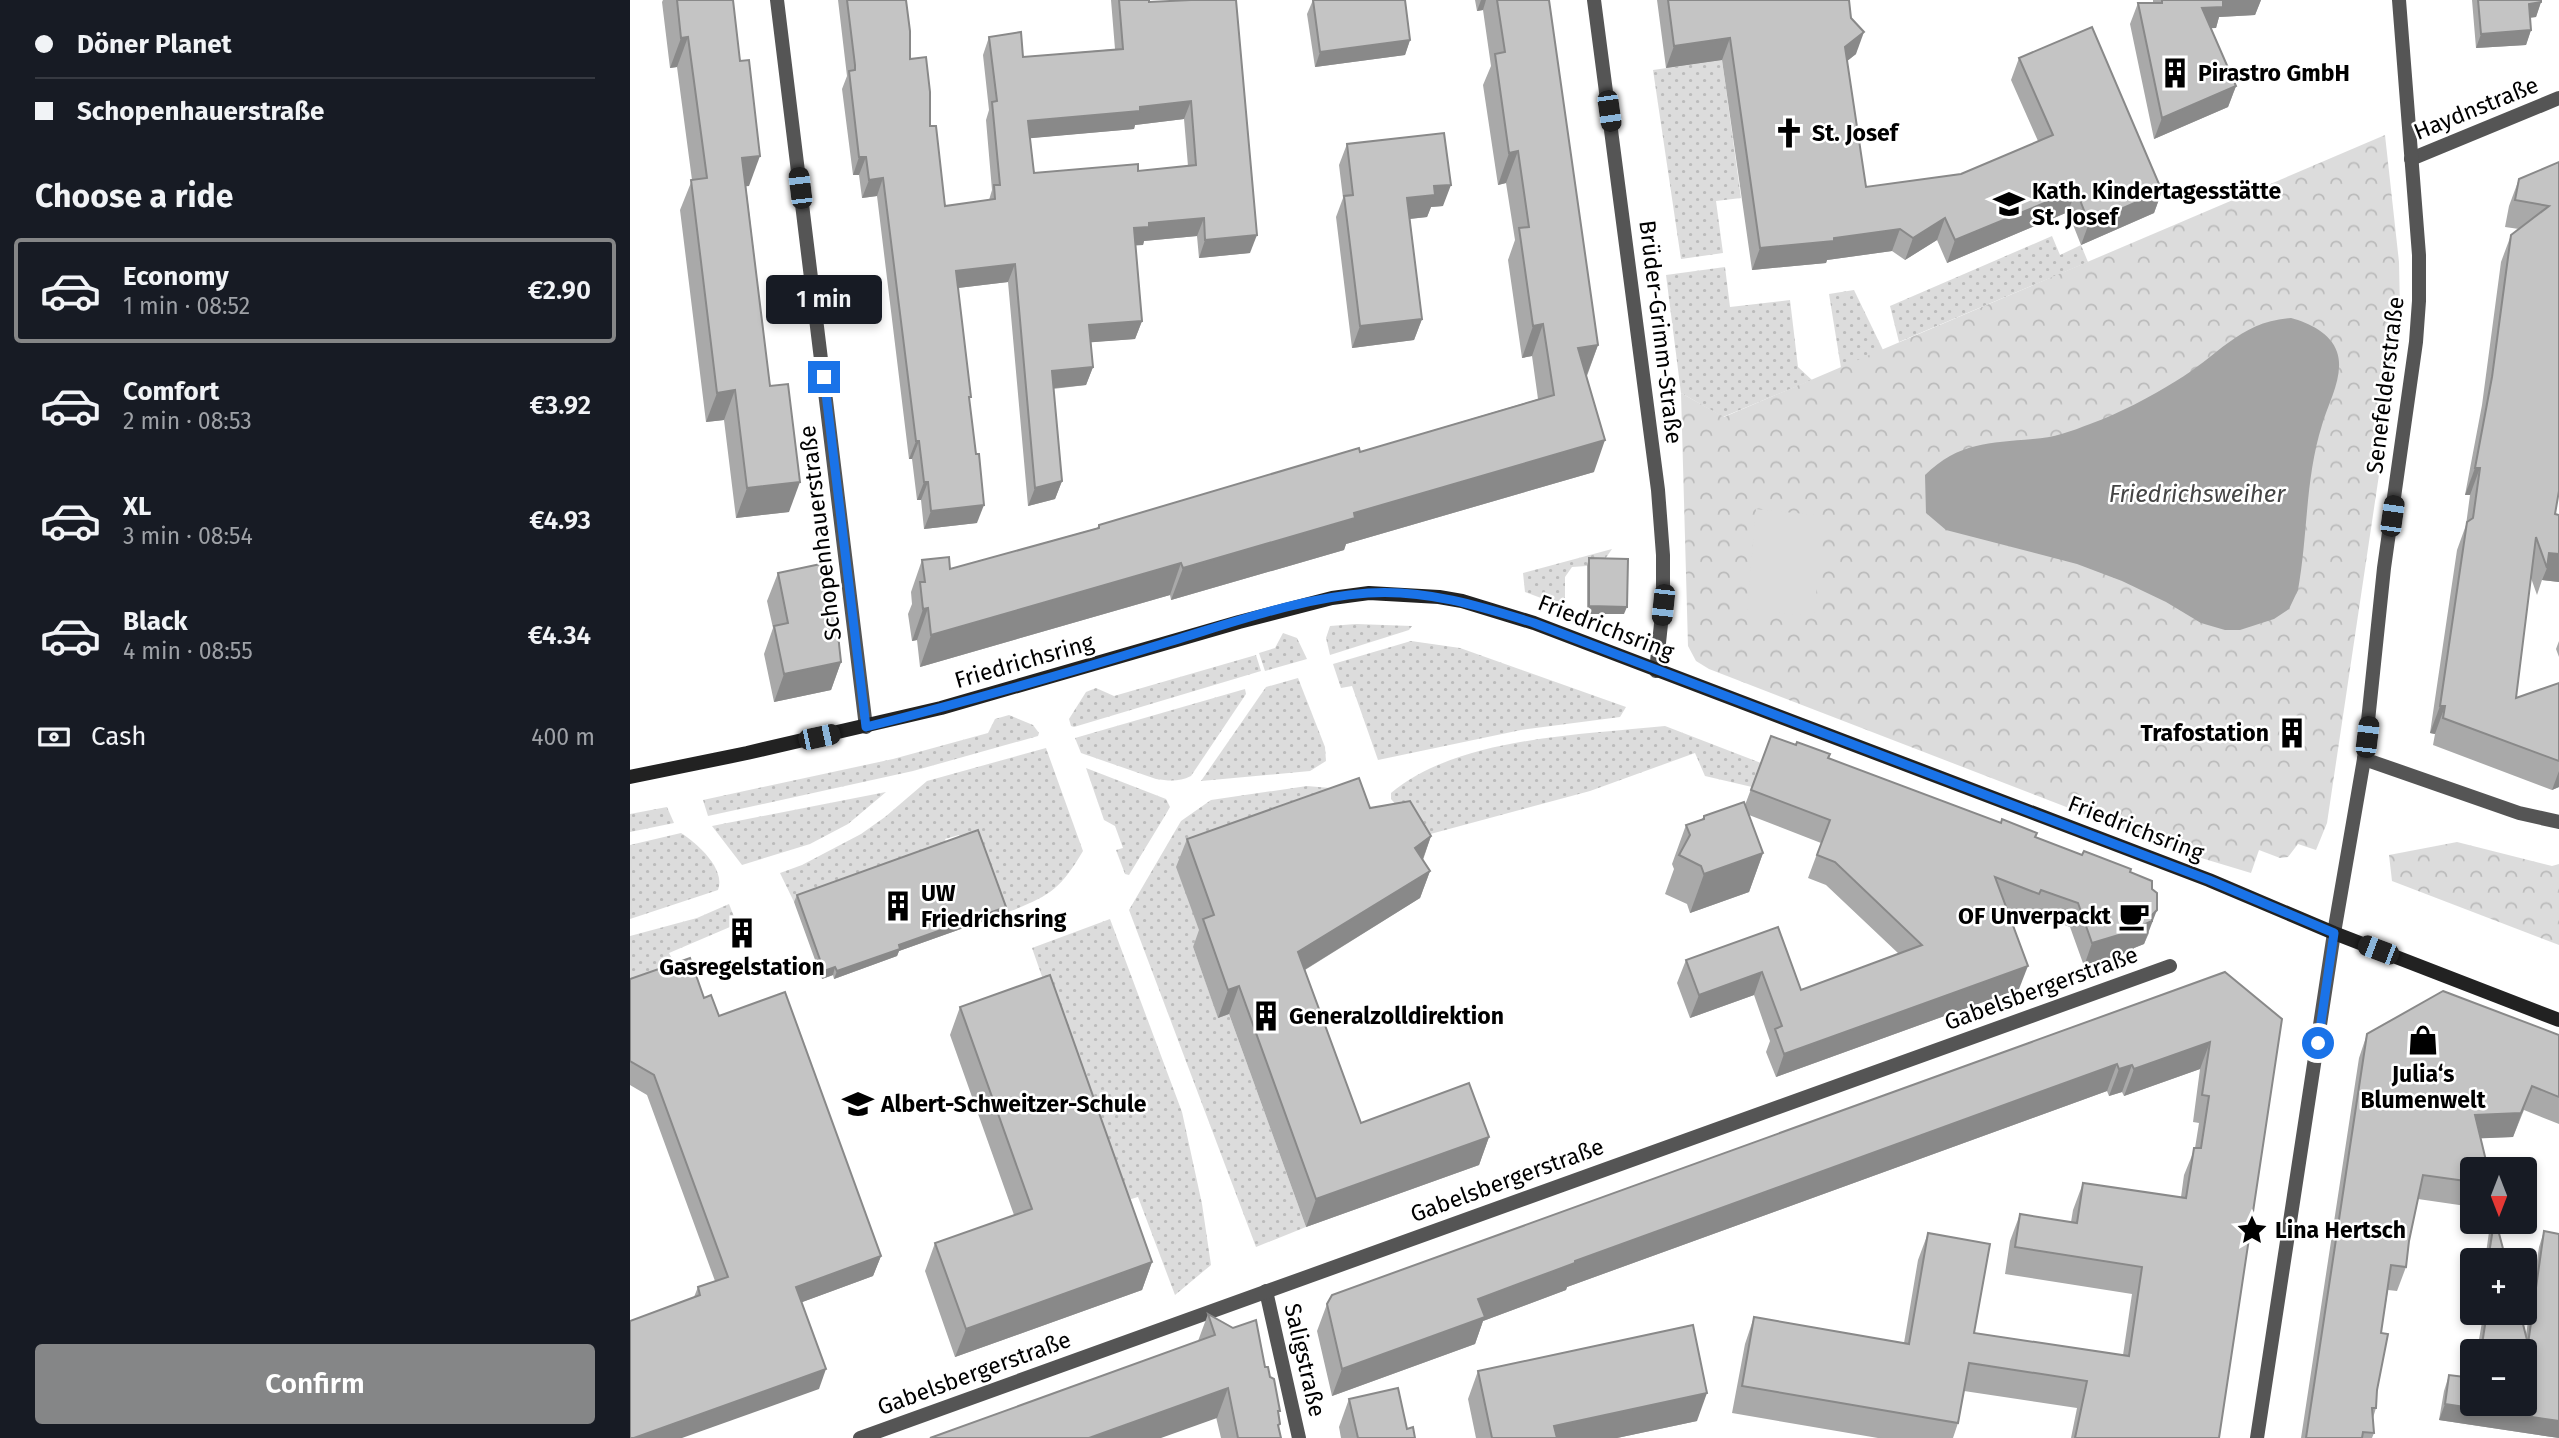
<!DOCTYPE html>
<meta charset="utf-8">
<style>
body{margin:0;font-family:"Fira Sans",sans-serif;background:#20242c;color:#f1f3f6;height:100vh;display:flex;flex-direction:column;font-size:26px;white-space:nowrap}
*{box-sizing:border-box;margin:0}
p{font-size:23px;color:#9ea1a6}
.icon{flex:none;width:38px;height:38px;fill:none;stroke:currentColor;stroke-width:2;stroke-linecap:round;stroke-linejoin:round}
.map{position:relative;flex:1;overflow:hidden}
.details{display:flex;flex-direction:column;background:#171b24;width:630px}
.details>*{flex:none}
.banner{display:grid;align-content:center;height:154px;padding:0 35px;background:#171b24}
.needle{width:46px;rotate:180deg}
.tools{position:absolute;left:1830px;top:1157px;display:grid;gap:14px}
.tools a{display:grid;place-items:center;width:77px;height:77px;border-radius:7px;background:#171b24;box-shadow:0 4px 10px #0003;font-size:35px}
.end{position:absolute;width:32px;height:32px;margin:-16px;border:9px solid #1a73e8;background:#fff;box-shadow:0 0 0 4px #fff}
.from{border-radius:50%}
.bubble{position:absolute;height:49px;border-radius:7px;background:#171b24;box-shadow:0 4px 10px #0003;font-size:23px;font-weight:600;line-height:49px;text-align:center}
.car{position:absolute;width:21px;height:42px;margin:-21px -10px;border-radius:9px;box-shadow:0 0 5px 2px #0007;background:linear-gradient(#222 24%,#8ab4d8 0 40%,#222 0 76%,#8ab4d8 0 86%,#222 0)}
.banner b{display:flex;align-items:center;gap:24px;height:66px;font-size:26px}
.banner b+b{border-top:2px solid #363941}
.banner i{width:18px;height:18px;background:#f1f3f6}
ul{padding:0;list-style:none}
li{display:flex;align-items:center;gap:21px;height:105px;margin:0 14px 10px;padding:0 21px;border:4px solid transparent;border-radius:7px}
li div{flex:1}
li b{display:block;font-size:26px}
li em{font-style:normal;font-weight:600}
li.selected{border-color:#858687}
li>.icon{width:63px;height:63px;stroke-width:1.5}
h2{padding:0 35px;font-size:32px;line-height:84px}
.pay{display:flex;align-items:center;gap:18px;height:77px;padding:0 35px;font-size:26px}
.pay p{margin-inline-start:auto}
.cta{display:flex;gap:14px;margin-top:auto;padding:14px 35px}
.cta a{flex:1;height:80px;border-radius:7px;background:#858687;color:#fff;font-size:28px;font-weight:600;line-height:80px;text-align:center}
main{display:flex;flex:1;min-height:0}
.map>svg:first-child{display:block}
.grass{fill:url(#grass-dots)}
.park{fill:url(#park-crowns)}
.garden{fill:#dcdcdc}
.water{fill:#a3a3a3}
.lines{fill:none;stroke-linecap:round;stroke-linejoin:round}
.street{stroke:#555;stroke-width:14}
.secondary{stroke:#222;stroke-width:14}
.wall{fill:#a9a9a9;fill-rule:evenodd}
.shaded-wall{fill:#898989}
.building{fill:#c4c4c4;stroke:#898989;stroke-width:2;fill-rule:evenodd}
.route{stroke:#1a73e8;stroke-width:9}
.labels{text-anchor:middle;stroke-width:5;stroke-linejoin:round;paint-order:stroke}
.poi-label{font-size:23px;font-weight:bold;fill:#000;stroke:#fff;text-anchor:start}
.street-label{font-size:23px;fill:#000;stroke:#fff}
.water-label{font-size:24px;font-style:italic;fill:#444;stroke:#fff}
</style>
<main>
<section class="details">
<div class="banner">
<b><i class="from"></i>Döner Planet</b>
<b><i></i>Schopenhauerstraße</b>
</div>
<h2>Choose a ride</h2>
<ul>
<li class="selected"><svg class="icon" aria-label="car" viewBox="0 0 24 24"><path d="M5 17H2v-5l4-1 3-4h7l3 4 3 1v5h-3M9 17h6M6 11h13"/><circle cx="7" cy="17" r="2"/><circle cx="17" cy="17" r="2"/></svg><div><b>Economy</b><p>1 min · 08:52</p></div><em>€2.90</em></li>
<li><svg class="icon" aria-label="car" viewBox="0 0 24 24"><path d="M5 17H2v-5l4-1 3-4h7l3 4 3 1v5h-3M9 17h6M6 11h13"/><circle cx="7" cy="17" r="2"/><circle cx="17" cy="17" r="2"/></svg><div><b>Comfort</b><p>2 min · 08:53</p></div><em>€3.92</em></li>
<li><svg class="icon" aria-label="car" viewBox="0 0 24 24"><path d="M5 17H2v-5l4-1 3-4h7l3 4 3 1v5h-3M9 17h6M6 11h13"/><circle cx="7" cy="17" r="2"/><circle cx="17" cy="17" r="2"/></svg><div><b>XL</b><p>3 min · 08:54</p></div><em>€4.93</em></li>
<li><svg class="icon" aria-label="car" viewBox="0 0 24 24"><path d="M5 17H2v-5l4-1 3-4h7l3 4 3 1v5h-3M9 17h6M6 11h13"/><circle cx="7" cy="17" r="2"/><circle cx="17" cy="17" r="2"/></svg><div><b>Black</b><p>4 min · 08:55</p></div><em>€4.34</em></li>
</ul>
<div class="pay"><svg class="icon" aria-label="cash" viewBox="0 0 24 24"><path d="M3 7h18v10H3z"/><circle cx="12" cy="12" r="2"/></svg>Cash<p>400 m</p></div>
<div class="cta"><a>Confirm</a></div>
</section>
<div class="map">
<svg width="1929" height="1438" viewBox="0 0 1929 1438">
<defs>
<pattern id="grass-dots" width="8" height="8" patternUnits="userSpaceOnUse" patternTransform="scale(1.75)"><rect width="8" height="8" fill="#dcdcdc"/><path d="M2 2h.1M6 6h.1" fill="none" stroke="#bbb" stroke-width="1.8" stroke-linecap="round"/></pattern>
<pattern id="park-crowns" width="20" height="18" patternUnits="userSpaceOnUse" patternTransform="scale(1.75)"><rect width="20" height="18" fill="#dcdcdc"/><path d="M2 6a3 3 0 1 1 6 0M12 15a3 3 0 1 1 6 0" fill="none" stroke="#bbb"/></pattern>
</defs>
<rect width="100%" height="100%" fill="#fff"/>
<g class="grass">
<path d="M 1092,60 L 1111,198 L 1086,201 L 1093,253 L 1051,259 L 1023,70 Z"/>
<path d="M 1422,236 L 1430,255 L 1451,245 L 1458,262 L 1269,342 L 1260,306 Z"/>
<path d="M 1095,267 L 1100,307 L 1160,300 L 1168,367 L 1182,380 L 1093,417 L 1051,393 L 1036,275 Z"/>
<path d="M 1224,290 L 1253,350 L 1211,368 L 1199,294 Z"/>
<path d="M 982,549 L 971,565 L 942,567 L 935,577 L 935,607 L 895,592 L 893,573 Z"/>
<path d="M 726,624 L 782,626 L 779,630 L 700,655 L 696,638 L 700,626 Z"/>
<path d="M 653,633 L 667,638 L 677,659 L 635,671 L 629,653 L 645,648 Z"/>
<path d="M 781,641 L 830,648 L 996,707 L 990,717 L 891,730 L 748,760 L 722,686 L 711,688 L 703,664 Z"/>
<path d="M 626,655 L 631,671 L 444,727 L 441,726 L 439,719 L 456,692 L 466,688 L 484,696 Z"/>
<path d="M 668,678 L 695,747 L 696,761 L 680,771 L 571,781 L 636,687 Z"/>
<path d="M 615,689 L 616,694 L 561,776 C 549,782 539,781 526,779 L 451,753 L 445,738 Z"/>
<path d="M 379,715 L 403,725 L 409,733 L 408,736 L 283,771 L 78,816 L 73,800 L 263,759 L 358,733 L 365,719 Z"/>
<path d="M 1035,726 L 1131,763 L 1122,787 L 1075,776 L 1065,753 L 960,791 L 793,836 L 761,799 L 761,793 C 828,737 950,735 1035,726 Z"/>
<path d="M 416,748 L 453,851 C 429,892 417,897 373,914 L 329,835 L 315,839 L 318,847 L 164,902 L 150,873 L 172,865 L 231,834 L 255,817 L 297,781 Z"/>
<path d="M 456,768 L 536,799 L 540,807 L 536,814 L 499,875 L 495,874 L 486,850 L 493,848 L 485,826 L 474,820 Z"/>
<path d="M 677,786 L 700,788 L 574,943 L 563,947 L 588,1017 L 599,1014 L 676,1227 L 626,1247 L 499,910 L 551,821 L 581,800 Z"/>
<path d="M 256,792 L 218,824 L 180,844 L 112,865 L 82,826 Z"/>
<path d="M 37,807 L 44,823 L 0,832 L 0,814 Z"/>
<path d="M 51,833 C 67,843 96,869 88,890 L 0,919 L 0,845 Z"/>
<path d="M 99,904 L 107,924 L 39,953 L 49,972 L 0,989 L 0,936 L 67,918 Z"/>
<path d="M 480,919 L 552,1112 L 572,1204 L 581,1265 L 545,1295 L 508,1197 L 491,1202 L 402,948 Z"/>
</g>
<g class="park">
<path d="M 1755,135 L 1769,262 L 1770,310 L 1766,361 L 1697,823 L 1686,850 L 1668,844 L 1658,857 L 1650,858 L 1629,850 L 1621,873 L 1558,854 L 1079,669 L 1066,661 L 1058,646 L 1051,393 L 1094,417 Z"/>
<path d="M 1827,842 L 1922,866 L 1929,864 L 1929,945 L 1762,881 L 1759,855 Z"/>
</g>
<path class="garden" d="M 1126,509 L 1194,516 L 1184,616 L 1117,610 Z"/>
<path class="water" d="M 1661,318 C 1679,323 1701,333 1707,352 C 1715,375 1698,403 1692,425 C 1675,479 1678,535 1668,590 L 1659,609 L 1644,619 L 1610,630 L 1595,630 L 1571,623 L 1536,602 L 1492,581 L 1447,564 L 1316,530 L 1296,513 L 1295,475 C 1329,442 1359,443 1403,439 C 1423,438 1442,431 1460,424 C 1490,413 1520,397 1546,381 C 1587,357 1610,321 1661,318 Z"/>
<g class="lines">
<g class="street">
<path d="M 147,0 L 236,727"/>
<path d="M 964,0 L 1028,490 L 1033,555 L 1033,605 L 1026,671"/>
<path d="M 1781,159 L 1929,98"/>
<path d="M 1734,759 L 1889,813 L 1929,822"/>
<path d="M 636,1291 L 669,1438"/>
<path d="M 230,1438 L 1540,966"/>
<path d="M 1627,1438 L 1704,933 L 1734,759 L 1754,568 L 1786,342 L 1789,301 L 1789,255 L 1769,0"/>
</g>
<path class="secondary" d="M 0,777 L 117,753 L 311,708 L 609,622 L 702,598 L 739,593 L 809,597 L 832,601 L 904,623 L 1579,880 L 1704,933 L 1929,1020"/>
</g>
<g class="wall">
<path d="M 33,0 L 103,0 L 119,186 L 116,186 L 140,386 L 159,512 L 106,518 L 94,420 L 76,422 L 50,210 L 62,180 L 47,67 L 40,68 L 32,2 Z"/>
<path d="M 208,0 L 276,0 L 280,59 L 300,126 L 315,206 L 359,200 L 362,190 L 356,120 L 359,110 L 353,55 L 359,37 L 393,57 L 485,49 L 481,0 L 519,0 L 519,2 L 561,0 L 620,253 L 569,258 L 567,236 L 514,241 L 513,245 L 505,245 L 512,321 L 505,339 L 461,342 L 463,367 L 456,385 L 423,389 L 432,481 L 425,499 L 398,506 L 378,282 L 328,288 L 339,401 L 347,523 L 294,529 L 291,500 L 287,500 L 282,459 L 279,459 L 247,196 L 232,198 L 229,175 L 223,175 L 212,89 L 217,76 ZM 554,119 L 558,166 L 508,171 L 404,173 L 400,138 L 504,129 L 505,125 Z"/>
<path d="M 683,0 L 780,40 L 775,55 L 685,67 L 677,14 Z"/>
<path d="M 845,0 L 919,0 L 968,345 L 957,376 L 964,472 L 716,544 L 714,550 L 541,600 L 540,595 L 290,667 L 287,640 L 282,641 L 278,614 L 282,604 L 281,592 L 292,560 L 320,569 L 467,528 L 469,525 L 730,452 L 908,399 L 902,356 L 892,358 L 878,260 L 885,240 L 876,183 L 868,185 L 853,85 L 861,66 L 853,10 L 847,11 Z"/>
<path d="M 1027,0 L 1219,0 L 1226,54 L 1217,61 L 1236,187 L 1331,174 L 1408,141 L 1381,80 L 1389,58 L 1532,191 L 1524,213 L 1451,245 L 1438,212 L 1317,263 L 1307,240 L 1275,260 L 1262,251 L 1197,260 L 1196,263 L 1122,270 L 1092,60 L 1036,68 Z"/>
<path d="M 1523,0 L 1631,0 L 1625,15 L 1589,17 L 1586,28 L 1581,28 L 1606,86 L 1598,107 L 1524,139 L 1500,24 L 1508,3 L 1523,3 Z"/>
<path d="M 1842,0 L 1911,0 L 1911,2 L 1906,17 L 1900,18 L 1901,30 L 1896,45 L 1846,48 Z"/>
<path d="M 717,144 L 813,206 L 801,207 L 797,217 L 780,219 L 792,319 L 784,340 L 722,348 L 706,217 L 713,198 L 709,165 Z"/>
<path d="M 1929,162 L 1925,514 L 1929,515 L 1929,582 L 1912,580 L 1907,595 L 1901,578 L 1886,698 L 1929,683 L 1929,787 L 1922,790 L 1803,745 L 1805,734 L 1800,733 L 1827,550 L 1836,525 L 1840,495 L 1835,495 L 1852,405 L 1871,262 L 1881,235 L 1889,229 L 1875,227 L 1879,206 L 1889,179 Z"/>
<path d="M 959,558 L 994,614 L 957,614 L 957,565 Z"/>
<path d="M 148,573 L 211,662 L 201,690 L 144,702 L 134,654 L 143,628 L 137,601 Z"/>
<path d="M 1929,641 L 1929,657 L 1926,649 Z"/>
<path d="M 1141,736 L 1500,873 L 1519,933 L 1514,944 L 1504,948 L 1503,951 L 1454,966 L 1440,927 L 1402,913 L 1401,917 L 1376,908 L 1389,989 L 1146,1077 L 1136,1052 L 1140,1041 L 1124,995 L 1060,1018 L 1047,983 L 1056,960 L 1148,927 L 1171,990 L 1269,954 L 1196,885 L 1178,878 L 1191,843 L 1119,815 L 1133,853 L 1119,892 L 1060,913 L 1057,904 L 1035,894 L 1044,869 L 1042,864 L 1056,825 L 1072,819 L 1074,816 L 1115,805 Z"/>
<path d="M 740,808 L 801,836 L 793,860 L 800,871 L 790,898 L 675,970 L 731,1123 L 859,1137 L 849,1165 L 676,1227 L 599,1014 L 588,1018 L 563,947 L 569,930 L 546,867 L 557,839 Z"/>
<path d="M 167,895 L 373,914 L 269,951 L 267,956 L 204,979 L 203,975 L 192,979 L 164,902 Z"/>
<path d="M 1595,972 L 1589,1438 L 1441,1438 L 1447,1408 L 1334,1391 L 1328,1423 L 1323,1438 L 1248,1438 L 1102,1413 L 1115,1344 L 1124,1317 L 1274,1343 L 1288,1260 L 1298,1233 L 1344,1333 L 1493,1355 L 1502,1294 L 1375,1274 L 1380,1241 L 1390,1214 L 1441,1222 L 1443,1210 L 1453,1183 L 1551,1197 L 1554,1175 L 1565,1148 L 1569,1123 L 1563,1122 L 1570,1069 L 1494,1096 L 1492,1092 L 1479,1096 L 1477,1091 L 937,1287 L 936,1290 L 853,1321 L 845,1344 L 702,1396 L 687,1331 L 697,1304 Z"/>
<path d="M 0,979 L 74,998 L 89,1016 L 251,1256 L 243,1276 L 172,1302 L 189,1389 L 64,1297 L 68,1287 L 85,1281 L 17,1095 L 0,1085 Z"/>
<path d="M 330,1007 L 522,1262 L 512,1290 L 325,1357 L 295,1271 L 305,1243 L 384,1215 L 320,1035 Z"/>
<path d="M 1737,1034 L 1929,1035 L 1929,1124 L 1894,1110 L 1883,1137 L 1851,1138 L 1843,1169 L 1843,1207 L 1788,1199 L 1779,1241 L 1776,1267 L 1767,1291 L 1758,1290 L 1751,1333 L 1746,1408 L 1743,1418 L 1744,1433 L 1742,1438 L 1671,1438 L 1729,1058 Z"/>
<path d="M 1863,1222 L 1866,1222 L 1876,1260 L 1855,1260 L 1859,1232 Z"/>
<path d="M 1914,1231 L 1929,1234 L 1929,1438 L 1809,1420 L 1814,1391 L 1819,1375 L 1843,1404 L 1895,1351 L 1847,1351 L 1852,1322 L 1846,1321 L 1847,1312 L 1890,1312 L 1896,1335 L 1909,1247 Z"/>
<path d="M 578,1314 L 635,1367 L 649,1416 L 649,1429 L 651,1438 L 591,1438 L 568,1341 Z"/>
<path d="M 848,1371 L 1067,1421 L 987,1438 L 846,1438 L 838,1399 Z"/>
<path d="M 719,1399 L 785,1438 L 711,1438 L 709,1427 Z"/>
</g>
<g class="shaded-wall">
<path d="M 851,0 L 856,0 L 853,10 L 847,11 Z"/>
<path d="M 1591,0 L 1631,0 L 1625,15 L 1589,17 L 1586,28 L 1564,29 L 1572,8 Z"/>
<path d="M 1911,2 L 1906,17 L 1893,18 L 1899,4 Z"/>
<path d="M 1901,30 L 1896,45 L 1846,48 L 1851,34 Z"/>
<path d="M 1234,32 L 1226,54 L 1207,69 L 1215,47 Z"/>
<path d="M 58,37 L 47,67 L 40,68 L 51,38 Z"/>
<path d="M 1100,38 L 1092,60 L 1036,68 L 1044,46 Z"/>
<path d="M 780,40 L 775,55 L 685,67 L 690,52 Z"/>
<path d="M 1606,86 L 1598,107 L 1524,139 L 1532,118 Z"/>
<path d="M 561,101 L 554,119 L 505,125 L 504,129 L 392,139 L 398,121 Z"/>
<path d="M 888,151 L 876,183 L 868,185 L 879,153 Z"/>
<path d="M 130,156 L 119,186 L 101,188 L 112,158 Z"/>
<path d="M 229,157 L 236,157 L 229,175 L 223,175 Z"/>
<path d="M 253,178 L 247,196 L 232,198 L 239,180 Z"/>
<path d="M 821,185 L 813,206 L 801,207 L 797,217 L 769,220 L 777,198 L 804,186 Z"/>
<path d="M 1446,190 L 1438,212 L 1317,263 L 1325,240 Z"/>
<path d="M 1532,191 L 1524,213 L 1451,245 L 1459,223 Z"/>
<path d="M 574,218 L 567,236 L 514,241 L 513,245 L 497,246 L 504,228 L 519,223 Z"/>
<path d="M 1315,218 L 1307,240 L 1275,260 L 1283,238 Z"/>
<path d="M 1270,229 L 1262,251 L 1197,260 L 1196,263 L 1122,270 L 1130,248 Z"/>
<path d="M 627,235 L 620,253 L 569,258 L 575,240 Z"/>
<path d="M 385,264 L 378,282 L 319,289 L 326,271 Z"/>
<path d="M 792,319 L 784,340 L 722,348 L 730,326 Z"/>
<path d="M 512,321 L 505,339 L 452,343 L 459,325 Z"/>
<path d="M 913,324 L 902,356 L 892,358 L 903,326 Z"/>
<path d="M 968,345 L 956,377 L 948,348 Z"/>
<path d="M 463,367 L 456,385 L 415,389 L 422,371 Z"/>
<path d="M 105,390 L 94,420 L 76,422 L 87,393 Z"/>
<path d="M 975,440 L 964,472 L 716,544 L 714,550 L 541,600 L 553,568 L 724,513 Z"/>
<path d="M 286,441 L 289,441 L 282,459 L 279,459 Z"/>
<path d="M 1845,468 L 1850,468 L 1840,495 L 1835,495 Z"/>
<path d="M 432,481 L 425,499 L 398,506 L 405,488 Z"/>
<path d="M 170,482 L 159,512 L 106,518 L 117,488 Z"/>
<path d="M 294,482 L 298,482 L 291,500 L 287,500 Z"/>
<path d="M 354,505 L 347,523 L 294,529 L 301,511 Z"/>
<path d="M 1919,553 L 1929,554 L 1929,582 L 1912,580 L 1917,568 Z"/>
<path d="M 551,563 L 540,595 L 290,667 L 301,635 Z"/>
<path d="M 959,606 L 997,607 L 994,614 L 957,614 Z"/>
<path d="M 298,608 L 287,640 L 282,641 L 293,609 Z"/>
<path d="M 211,662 L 201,690 L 144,702 L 154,674 Z"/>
<path d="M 1810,706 L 1815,706 L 1805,734 L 1800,733 Z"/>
<path d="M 1929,771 L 1929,787 L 1922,790 Z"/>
<path d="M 801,836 L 791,864 L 785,848 Z"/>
<path d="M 1133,853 L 1119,892 L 1060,913 L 1074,874 Z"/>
<path d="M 800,871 L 790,898 L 658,980 L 668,952 Z"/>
<path d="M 376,907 L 373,914 L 269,951 L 267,956 L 204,979 L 207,971 L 269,945 Z"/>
<path d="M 1527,910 L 1514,944 L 1504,948 L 1503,951 L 1454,966 L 1462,943 L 1511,926 Z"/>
<path d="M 1398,966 L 1389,989 L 1146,1077 L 1154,1054 Z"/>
<path d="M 205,967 L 203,975 L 192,979 L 194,971 Z"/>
<path d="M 1132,972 L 1124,995 L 1060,1018 L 1069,995 Z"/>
<path d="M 609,986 L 599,1014 L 588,1018 L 598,990 Z"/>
<path d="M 1580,1042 L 1570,1069 L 1494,1096 L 1504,1069 Z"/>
<path d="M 1487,1064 L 1477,1091 L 937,1287 L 936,1290 L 853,1321 L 845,1344 L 702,1396 L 712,1369 L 848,1299 L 945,1261 Z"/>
<path d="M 1502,1065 L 1492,1092 L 1479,1096 L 1489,1069 Z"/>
<path d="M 1902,1086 L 1883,1137 L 1836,1139 L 1845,1115 Z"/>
<path d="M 859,1137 L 849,1165 L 676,1227 L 686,1199 Z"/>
<path d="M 251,1256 L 243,1276 L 159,1307 L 166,1287 Z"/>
<path d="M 522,1262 L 512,1290 L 325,1357 L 336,1329 Z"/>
<path d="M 196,1369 L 189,1389 L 52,1438 L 4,1438 Z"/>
<path d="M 598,1388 L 587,1418 L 531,1438 L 459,1438 Z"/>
<path d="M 1077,1393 L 1067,1421 L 987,1438 L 920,1438 L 924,1426 Z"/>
<path d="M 1815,1404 L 1929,1421 L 1929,1438 L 1809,1420 Z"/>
</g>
<g class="building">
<path d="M 47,0 L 103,0 L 110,61 L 119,60 L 130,156 L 112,158 L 140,386 L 158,384 L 170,482 L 117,488 L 105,390 L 87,393 L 61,180 L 77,178 L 58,37 L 51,38 Z"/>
<path d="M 217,0 L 276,0 L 280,31 L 280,59 L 296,57 L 300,92 L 300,126 L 306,126 L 315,206 L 365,199 L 364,185 L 370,185 L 362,102 L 367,101 L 359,37 L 391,32 L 393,57 L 493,49 L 489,0 L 519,0 L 519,2 L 561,0 L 606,0 L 627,235 L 575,240 L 574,218 L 519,223 L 519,227 L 504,228 L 512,321 L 459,325 L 463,367 L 422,371 L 432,481 L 405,488 L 385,264 L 326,271 L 341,397 L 339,397 L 346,454 L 349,454 L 354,505 L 301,511 L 298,482 L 294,482 L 289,441 L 286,441 L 253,178 L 239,180 L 236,157 L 229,157 L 219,71 L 225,70 L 225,65 ZM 561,101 L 566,165 L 508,171 L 508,164 L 404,173 L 398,121 L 510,111 L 510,107 Z"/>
<path d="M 683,0 L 775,0 L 780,40 L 690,52 Z"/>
<path d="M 867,0 L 919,0 L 968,345 L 948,348 L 975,440 L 724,513 L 725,518 L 553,568 L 551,563 L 301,635 L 298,608 L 293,609 L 290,582 L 295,582 L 292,560 L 319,557 L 320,569 L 469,528 L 469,525 L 729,448 L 730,452 L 924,395 L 913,324 L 903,326 L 889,228 L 899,227 L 888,151 L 879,153 L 865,54 L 875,52 Z"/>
<path d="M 1038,0 L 1219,0 L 1221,18 L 1234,32 L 1215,47 L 1236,187 L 1331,174 L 1423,135 L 1389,58 L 1462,27 L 1532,191 L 1459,223 L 1446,190 L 1325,240 L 1315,218 L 1283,238 L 1270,229 L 1204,238 L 1204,241 L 1130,248 L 1100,38 L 1044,46 Z"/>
<path d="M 1532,0 L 1593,0 L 1593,7 L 1572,8 L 1606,86 L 1532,118 L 1508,3 L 1532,3 Z"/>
<path d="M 1848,0 L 1911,0 L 1911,2 L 1899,4 L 1901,30 L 1851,34 Z"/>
<path d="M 814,133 L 821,185 L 804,186 L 805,195 L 777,198 L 792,319 L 730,326 L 714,196 L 723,195 L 717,144 Z"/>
<path d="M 1929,162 L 1929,491 L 1925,514 L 1929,515 L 1929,554 L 1919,553 L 1917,568 L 1906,537 L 1886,698 L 1929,683 L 1929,761 L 1813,718 L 1815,706 L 1810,706 L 1837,522 L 1843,518 L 1850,468 L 1845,468 L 1862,377 L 1881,235 L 1919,206 L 1885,200 L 1889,179 Z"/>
<path d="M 959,558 L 998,559 L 997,607 L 959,606 Z"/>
<path d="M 200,562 L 211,662 L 154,674 L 144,626 L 158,623 L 148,573 Z"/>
<path d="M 1141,736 L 1166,745 L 1167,742 L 1200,754 L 1198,758 L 1371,823 L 1372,819 L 1407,833 L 1405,837 L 1452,855 L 1454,851 L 1501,869 L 1500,872 L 1522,881 L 1522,889 L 1527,893 L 1527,910 L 1522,915 L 1522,921 L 1511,926 L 1512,928 L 1462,943 L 1448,903 L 1411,890 L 1409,894 L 1365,877 L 1398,966 L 1154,1054 L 1145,1029 L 1152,1026 L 1132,972 L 1069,995 L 1056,960 L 1148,927 L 1171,990 L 1292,945 L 1205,862 L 1187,855 L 1200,820 L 1121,790 Z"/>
<path d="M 729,778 L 740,808 L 780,801 L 801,836 L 785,848 L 800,871 L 668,952 L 731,1123 L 839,1083 L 859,1137 L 686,1199 L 609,986 L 598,990 L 573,919 L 584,915 L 557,839 Z"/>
<path d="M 1114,802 L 1133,853 L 1074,874 L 1071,866 L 1049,855 L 1060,835 L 1056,825 L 1074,819 L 1074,816 Z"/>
<path d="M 348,830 L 376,907 L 269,945 L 270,949 L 207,971 L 205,967 L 194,971 L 167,895 Z"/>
<path d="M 60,958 L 74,998 L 81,995 L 89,1016 L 155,992 L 251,1256 L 166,1287 L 196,1369 L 4,1438 L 0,1438 L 0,1321 L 70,1295 L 68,1287 L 98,1277 L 24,1075 L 0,1061 L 0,979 Z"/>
<path d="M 1595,972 L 1652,1019 L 1589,1438 L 1445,1438 L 1457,1381 L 1339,1363 L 1328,1423 L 1112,1386 L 1124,1317 L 1279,1344 L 1298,1233 L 1360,1244 L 1344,1333 L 1499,1356 L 1512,1267 L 1385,1247 L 1390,1214 L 1447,1223 L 1453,1183 L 1556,1198 L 1564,1148 L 1571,1148 L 1579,1096 L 1572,1095 L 1580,1042 L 1504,1069 L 1502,1065 L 1489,1069 L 1487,1064 L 945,1261 L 945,1263 L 848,1299 L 855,1317 L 712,1369 L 697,1304 L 702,1295 Z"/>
<path d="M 420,975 L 522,1262 L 336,1329 L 305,1243 L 402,1209 L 330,1007 Z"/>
<path d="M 1813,991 L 1929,1035 L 1929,1097 L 1902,1086 L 1891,1113 L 1845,1115 L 1858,1169 L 1843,1169 L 1843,1182 L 1793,1175 L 1779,1241 L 1776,1267 L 1761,1265 L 1751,1333 L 1758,1334 L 1747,1390 L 1746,1408 L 1742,1408 L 1744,1433 L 1733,1432 L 1732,1438 L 1676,1438 L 1737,1034 Z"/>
<path d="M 1864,1222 L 1866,1222 L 1876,1260 L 1858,1260 Z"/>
<path d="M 1914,1231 L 1929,1234 L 1929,1421 L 1815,1404 L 1819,1375 L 1843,1378 L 1843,1404 L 1895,1404 L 1895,1351 L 1851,1351 L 1857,1312 L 1890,1312 L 1898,1344 Z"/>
<path d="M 578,1314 L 603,1328 L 626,1320 L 635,1367 L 638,1367 L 640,1377 L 644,1379 L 650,1411 L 648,1411 L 650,1424 L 648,1425 L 651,1438 L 608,1438 L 598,1388 L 459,1438 L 300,1438 L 585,1335 Z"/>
<path d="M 1063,1325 L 1077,1393 L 924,1426 L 927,1438 L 862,1438 L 848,1371 Z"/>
<path d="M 768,1388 L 777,1429 L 783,1427 L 785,1438 L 728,1438 L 719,1399 Z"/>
</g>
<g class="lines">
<path class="route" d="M 194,377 L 236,727 C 336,702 434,674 532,644 C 599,624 668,598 738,593 C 795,589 850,606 904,623 L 1579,880 L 1704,933 L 1688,1043"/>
</g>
<defs>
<g id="building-bare" transform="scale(2.415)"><path d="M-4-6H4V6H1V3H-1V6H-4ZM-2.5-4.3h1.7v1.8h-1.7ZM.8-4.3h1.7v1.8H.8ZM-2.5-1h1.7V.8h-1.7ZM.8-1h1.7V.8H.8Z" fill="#000" stroke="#fff" stroke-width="2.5" paint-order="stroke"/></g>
<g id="church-bare" transform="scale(2.415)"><path d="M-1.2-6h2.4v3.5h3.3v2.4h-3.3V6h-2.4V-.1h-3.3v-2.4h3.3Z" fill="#000" stroke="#fff" stroke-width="2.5" paint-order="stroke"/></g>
<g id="school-bare" transform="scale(2.415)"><path d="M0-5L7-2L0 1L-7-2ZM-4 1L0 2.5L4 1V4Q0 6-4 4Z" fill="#000" stroke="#fff" stroke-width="2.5" paint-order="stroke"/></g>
<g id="cafe-bare" transform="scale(2.415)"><path d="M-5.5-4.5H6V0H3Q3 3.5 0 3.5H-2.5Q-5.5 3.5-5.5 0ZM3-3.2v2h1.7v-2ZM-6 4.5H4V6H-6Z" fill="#000" stroke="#fff" stroke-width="2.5" paint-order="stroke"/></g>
<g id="shop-bare" transform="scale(2.415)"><path d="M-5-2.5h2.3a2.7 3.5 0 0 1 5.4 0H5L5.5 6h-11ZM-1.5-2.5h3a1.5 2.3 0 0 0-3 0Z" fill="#000" stroke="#fff" stroke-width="2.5" paint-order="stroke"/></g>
<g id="sight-bare" transform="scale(2.415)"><path d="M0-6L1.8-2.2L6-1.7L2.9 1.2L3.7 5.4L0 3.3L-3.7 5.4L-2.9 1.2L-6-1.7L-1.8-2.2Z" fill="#000" stroke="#fff" stroke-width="2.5" paint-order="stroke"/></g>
</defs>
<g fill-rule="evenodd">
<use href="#building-bare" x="1545" y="73"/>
<use href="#church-bare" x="1159" y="133"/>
<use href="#school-bare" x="1379" y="204"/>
<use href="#building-bare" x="1662" y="733"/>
<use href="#building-bare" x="268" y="906"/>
<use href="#cafe-bare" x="1504" y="916"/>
<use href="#building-bare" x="112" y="933"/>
<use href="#building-bare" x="636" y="1016"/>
<use href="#shop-bare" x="1793" y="1040"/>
<use href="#school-bare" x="228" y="1104"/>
<use href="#sight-bare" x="1622" y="1230"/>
</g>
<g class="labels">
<g class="poi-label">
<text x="1568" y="81">Pirastro GmbH</text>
<text x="1182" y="141">St. Josef</text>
<text x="1402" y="199">Kath. Kindertagesstätte<tspan x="1402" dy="26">St. Josef</tspan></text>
<text x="1639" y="741" text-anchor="end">Trafostation</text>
<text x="291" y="901">UW<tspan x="291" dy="26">Friedrichsring</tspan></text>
<text x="1481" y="924" text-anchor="end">OF Unverpackt</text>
<text x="112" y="975" text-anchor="middle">Gasregelstation</text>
<text x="659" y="1024">Generalzolldirektion</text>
<text x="1793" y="1082" text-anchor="middle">Julia‘s<tspan x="1793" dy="26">Blumenwelt</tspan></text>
<text x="251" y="1112">Albert-Schweitzer-Schule</text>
<text x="1645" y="1238">Lina Hertsch</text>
</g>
<g class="street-label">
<text transform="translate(1846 108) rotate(-22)" y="8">Haydnstraße</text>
<text transform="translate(1031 332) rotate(83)" y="8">Brüder-Grimm-Straße</text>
<text transform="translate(1755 385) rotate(-83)" y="8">Senefelderstraße</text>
<text transform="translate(190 533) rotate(-97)" y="8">Schopenhauerstraße</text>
<text transform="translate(976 627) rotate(21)" y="8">Friedrichsring</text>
<text transform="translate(394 661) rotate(-16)" y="8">Friedrichsring</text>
<text transform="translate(1506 828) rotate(21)" y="8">Friedrichsring</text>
<text transform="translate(1411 988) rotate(-20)" y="8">Gabelsbergerstraße</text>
<text transform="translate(877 1180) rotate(-20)" y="8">Gabelsbergerstraße</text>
<text transform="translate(675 1360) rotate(77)" y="8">Saligstraße</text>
<text transform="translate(344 1373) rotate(-20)" y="8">Gabelsbergerstraße</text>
</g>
<g class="water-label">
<text x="1567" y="502">Friedrichsweiher</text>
</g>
</g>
</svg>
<div class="tools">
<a><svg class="needle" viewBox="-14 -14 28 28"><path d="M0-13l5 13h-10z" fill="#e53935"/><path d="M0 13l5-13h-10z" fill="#9ea1a6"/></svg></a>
<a>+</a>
<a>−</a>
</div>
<i class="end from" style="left:1688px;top:1043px"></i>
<i class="end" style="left:194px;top:377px"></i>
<div class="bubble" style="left:136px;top:275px;width:116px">1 min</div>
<i class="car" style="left:979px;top:111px;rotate:172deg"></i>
<i class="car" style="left:170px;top:188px;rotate:353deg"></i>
<i class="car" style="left:1762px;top:516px;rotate:8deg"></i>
<i class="car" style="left:1033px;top:605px;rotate:186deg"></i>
<i class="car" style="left:189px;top:737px;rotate:78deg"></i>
<i class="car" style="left:1737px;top:737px;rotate:7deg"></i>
<i class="car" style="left:1748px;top:950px;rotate:291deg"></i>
</div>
</main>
